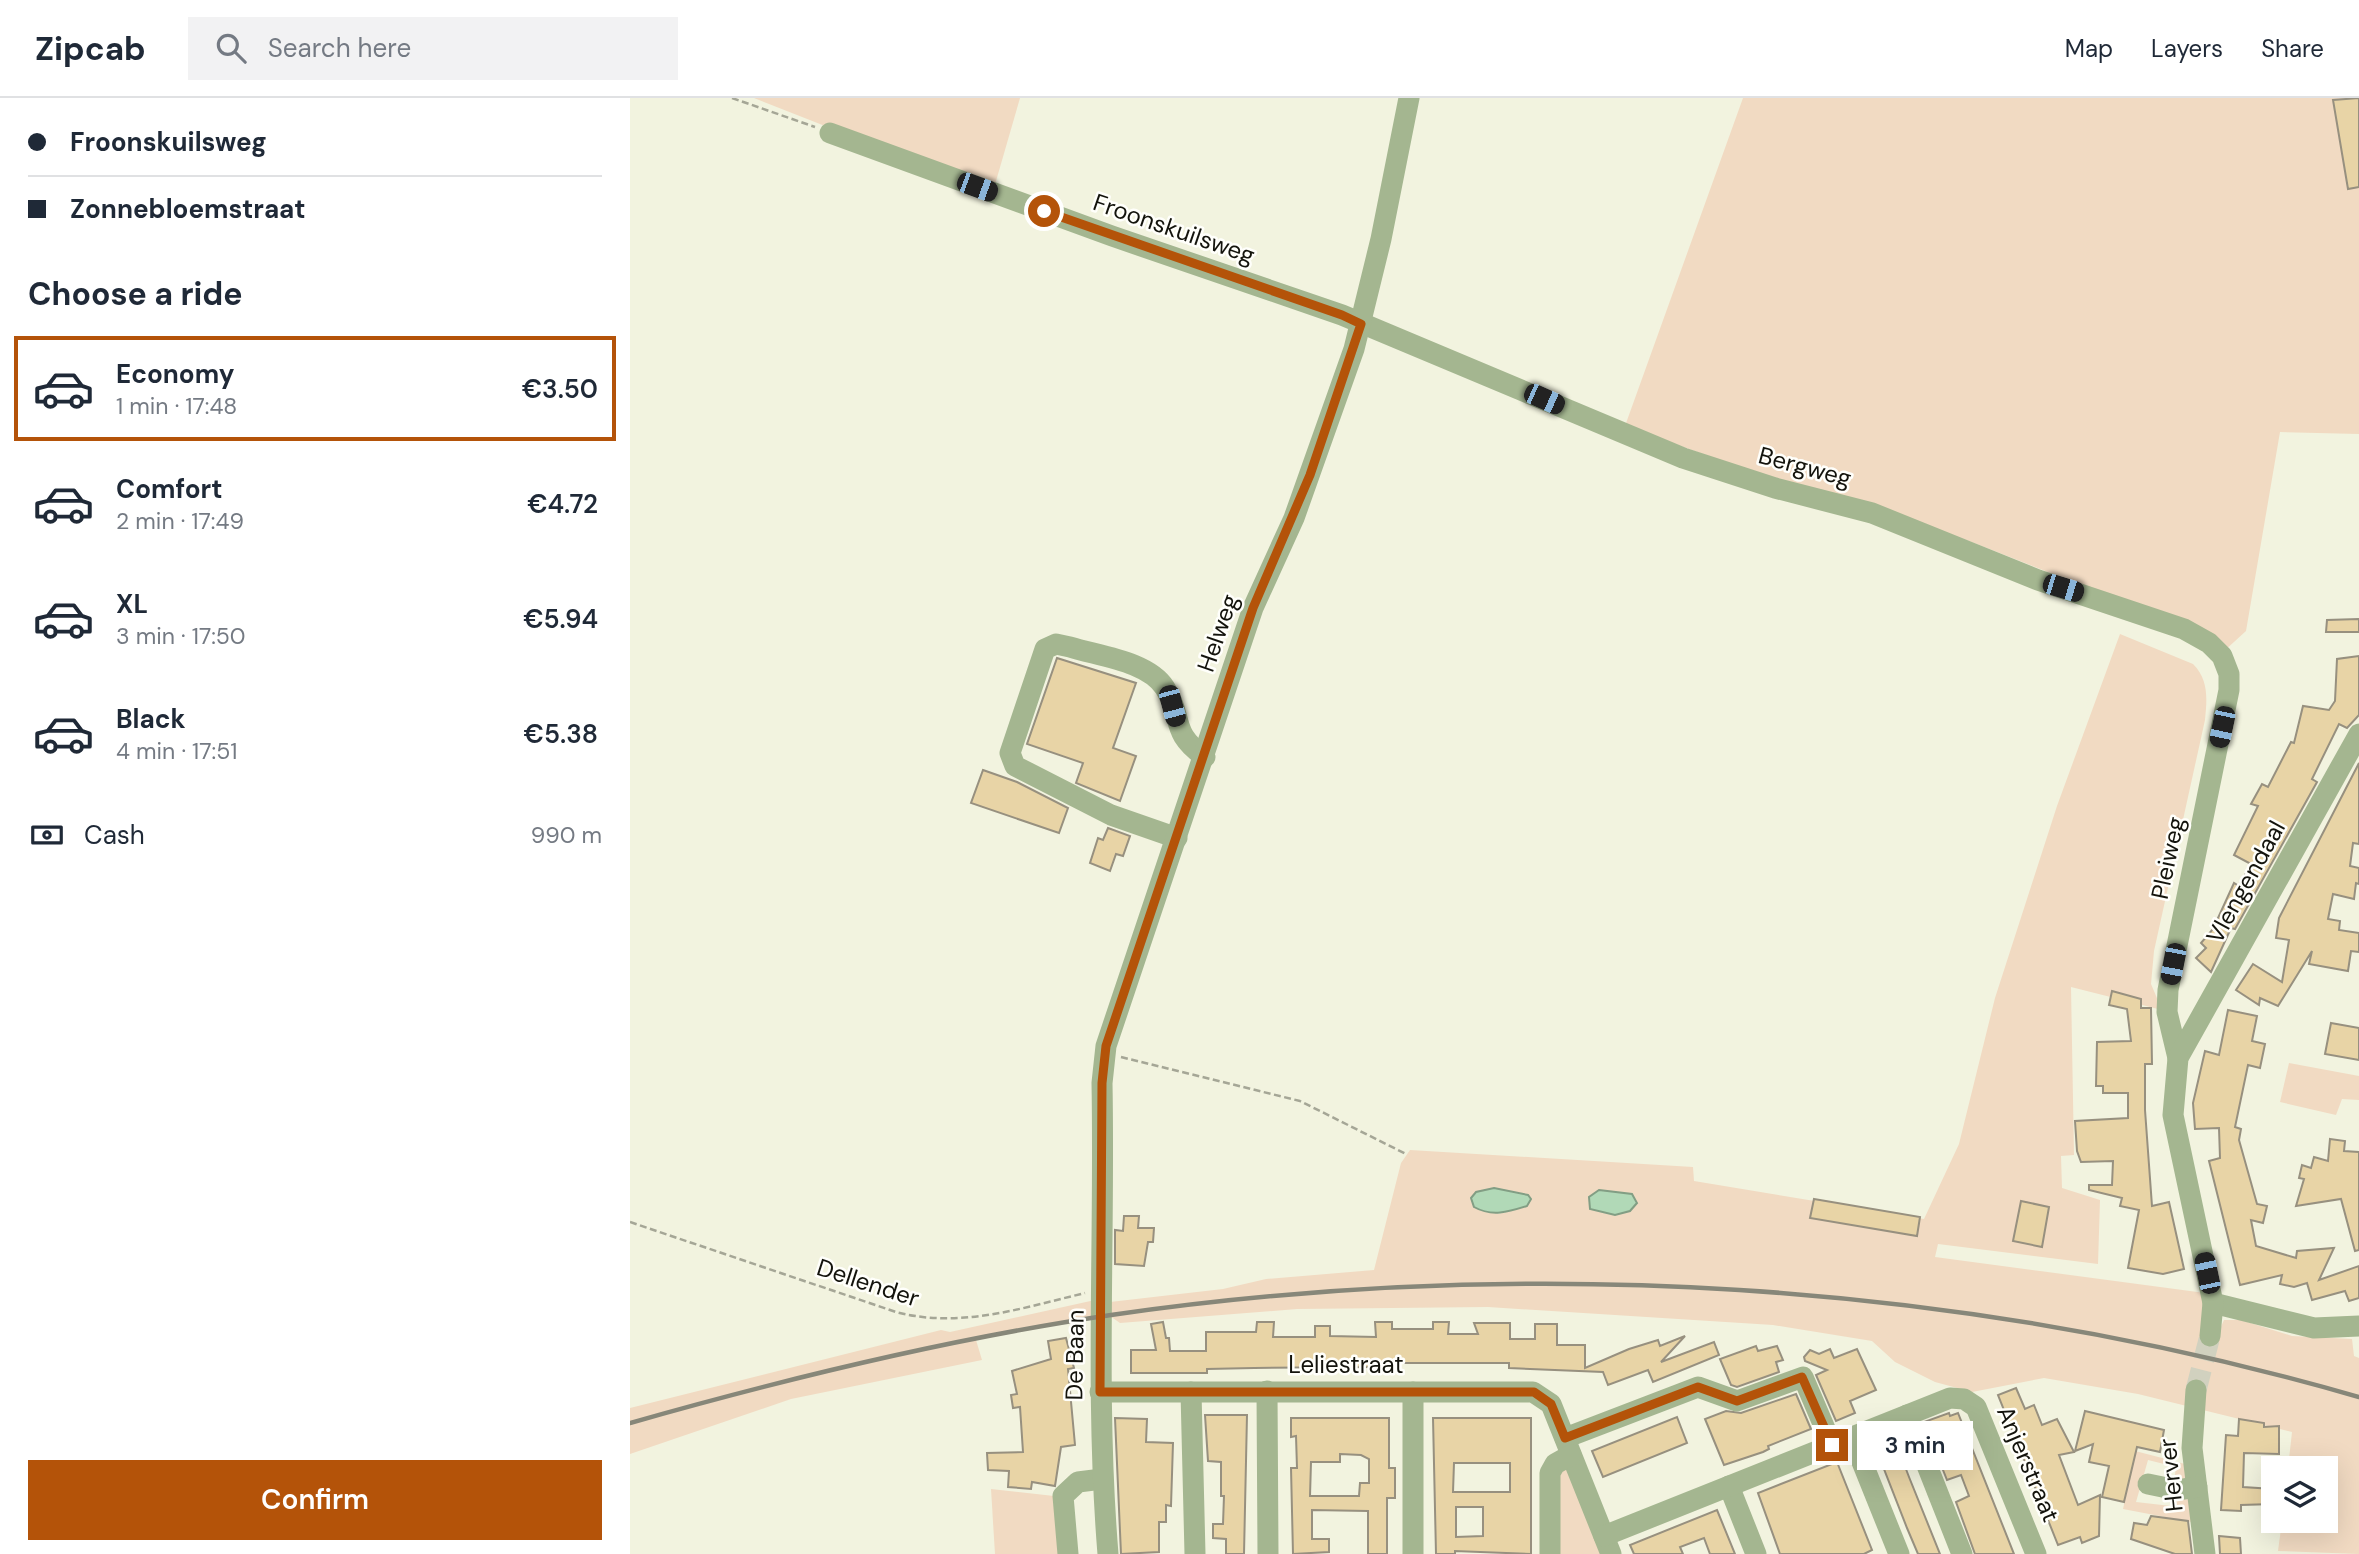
<!DOCTYPE html>
<meta charset="utf-8">
<style>
body{margin:0;font-family:"DM Sans",sans-serif;background:#f2f2f3;color:#1f2937;height:100vh;display:flex;flex-direction:column;font-size:26px;white-space:nowrap}
*{box-sizing:border-box;margin:0}
p{font-size:23px;color:#747a83}
.icon{flex:none;width:38px;height:38px;fill:none;stroke:currentColor;stroke-width:2;stroke-linecap:round;stroke-linejoin:round}
.map{position:relative;flex:1;overflow:hidden}
.details{display:flex;flex-direction:column;background:#fff;width:630px}
.details>*{flex:none}
.hud{display:grid;align-content:center;height:154px;padding:0 28px;background:#fff}
.controls{position:absolute;left:1631px;top:1358px;display:grid;gap:14px}
.controls a{display:grid;place-items:center;width:77px;height:77px;border-radius:0px;background:#fff;box-shadow:0 7px 28px #0002;font-size:35px}
.end{position:absolute;width:32px;height:32px;margin:-16px;border:9px solid #b45309;background:#fff;box-shadow:0 0 0 4px #fff}
.from{border-radius:50%}
.bubble{position:absolute;height:49px;border-radius:0px;background:#fff;box-shadow:0 7px 28px #0002;font-size:23px;font-weight:600;line-height:49px;text-align:center}
.car{position:absolute;width:21px;height:42px;margin:-21px -10px;border-radius:9px;box-shadow:0 0 5px 2px #0007;background:linear-gradient(#222 24%,#8ab4d8 0 40%,#222 0 76%,#8ab4d8 0 86%,#222 0)}
.hud b{display:flex;align-items:center;gap:24px;height:66px;font-size:26px}
.hud b+b{border-top:2px solid #e0e1e3}
.hud i{width:18px;height:18px;background:#1f2937}
ul{padding:0;list-style:none}
li{display:flex;align-items:center;gap:21px;height:105px;margin:0 14px 10px;padding:0 14px;border:4px solid transparent;border-radius:0px}
li div{flex:1}
li b{display:block;font-size:26px}
li em{font-style:normal;font-weight:600}
li.selected{border-color:#b45309}
li>.icon{width:63px;height:63px;stroke-width:1.5}
h2{padding:0 28px;font-size:32px;line-height:84px}
.pay{display:flex;align-items:center;gap:18px;height:77px;padding:0 28px;font-size:26px}
.pay p{margin-inline-start:auto}
.action{display:flex;gap:14px;margin-top:auto;padding:14px 28px}
.action a{flex:1;height:80px;border-radius:0px;background:#b45309;color:#fff;font-size:28px;font-weight:600;line-height:80px;text-align:center}
header{display:flex;align-items:center;gap:42px;box-sizing:border-box;height:98px;padding:0 35px;background:#fff;border-bottom:2px solid #e0e1e3}
header strong{font-size:33px}
nav{display:flex;gap:38px;margin-inline-start:auto;font-size:24px}
.search{width:490px;height:63px;background:#f2f2f3;display:flex;align-items:center;gap:18px;box-sizing:border-box;padding:0 24px;border-radius:0px;color:#747a83;font-size:26px}
main{display:flex;flex:1;min-height:0}
.map>svg:first-child{display:block}
.green{fill:#f1dac2;fill-rule:evenodd}
.water{fill:#b1d9b7;stroke:#829e84;stroke-width:2}
.building{fill:#e8d4a6;stroke:#97907f;stroke-width:2;fill-rule:evenodd}
.lines{fill:none;stroke-linecap:round;stroke-linejoin:round}
.minor-tunnel{stroke:#d1d1bf;stroke-width:21;stroke-dasharray:21 10;stroke-linecap:butt}
.path{stroke:#a5a696;stroke-width:2.5;stroke-dasharray:7 3.5;stroke-linecap:butt}
.minor{stroke:#a4b690;stroke-width:21}
.rail{stroke:#878779;stroke-width:4.5}
.route{stroke:#b45309;stroke-width:9}
.labels{text-anchor:middle;stroke-width:5;stroke-linejoin:round;paint-order:stroke}
.street-label{font-size:24px;fill:#13130c;stroke:#fffffb}
</style>
<header>
<strong>Zipcab</strong>
<div class="search"><svg class="icon" aria-label="search" viewBox="0 0 24 24"><circle cx="10" cy="10" r="6"/><path d="M15 15l6 6"/></svg>Search here</div>
<nav><a>Map</a><a>Layers</a><a>Share</a></nav>
</header>
<main>
<section class="details">
<div class="hud">
<b><i class="from"></i>Froonskuilsweg</b>
<b><i></i>Zonnebloemstraat</b>
</div>
<h2>Choose a ride</h2>
<ul>
<li class="selected"><svg class="icon" aria-label="car" viewBox="0 0 24 24"><path d="M5 17H2v-5l4-1 3-4h7l3 4 3 1v5h-3M9 17h6M6 11h13"/><circle cx="7" cy="17" r="2"/><circle cx="17" cy="17" r="2"/></svg><div><b>Economy</b><p>1 min · 17:48</p></div><em>€3.50</em></li>
<li><svg class="icon" aria-label="car" viewBox="0 0 24 24"><path d="M5 17H2v-5l4-1 3-4h7l3 4 3 1v5h-3M9 17h6M6 11h13"/><circle cx="7" cy="17" r="2"/><circle cx="17" cy="17" r="2"/></svg><div><b>Comfort</b><p>2 min · 17:49</p></div><em>€4.72</em></li>
<li><svg class="icon" aria-label="car" viewBox="0 0 24 24"><path d="M5 17H2v-5l4-1 3-4h7l3 4 3 1v5h-3M9 17h6M6 11h13"/><circle cx="7" cy="17" r="2"/><circle cx="17" cy="17" r="2"/></svg><div><b>XL</b><p>3 min · 17:50</p></div><em>€5.94</em></li>
<li><svg class="icon" aria-label="car" viewBox="0 0 24 24"><path d="M5 17H2v-5l4-1 3-4h7l3 4 3 1v5h-3M9 17h6M6 11h13"/><circle cx="7" cy="17" r="2"/><circle cx="17" cy="17" r="2"/></svg><div><b>Black</b><p>4 min · 17:51</p></div><em>€5.38</em></li>
</ul>
<div class="pay"><svg class="icon" aria-label="cash" viewBox="0 0 24 24"><path d="M3 7h18v10H3z"/><circle cx="12" cy="12" r="2"/></svg>Cash<p>990 m</p></div>
<div class="action"><a>Confirm</a></div>
</section>
<div class="map">
<svg width="1729" height="1456" viewBox="0 0 1729 1456">
<rect width="100%" height="100%" fill="#f2f3df"/>
<g class="green">
<path d="M 124,0 L 390,0 L 364,90 L 274,59 Z"/>
<path d="M 1113,0 L 1720,0 L 1729,41 L 1729,336 L 1650,334 L 1616,533 L 1593,554 L 1476,497 L 1339,443 L 1156,386 L 995,328 Z"/>
<path d="M 1490,536 L 1563,566 C 1579,582 1577,601 1575,622 L 1524,853 L 1521,886 L 1532,912 L 1441,889 L 1444,1057 L 1431,1058 L 1432,1090 L 1470,1102 L 1468,1166 L 1308,1146 L 1305,1159 L 1575,1195 L 1590,1231 L 1594,1222 L 1611,1222 L 1662,1238 L 1722,1241 L 1724,1258 L 1729,1260 L 1729,1456 L 1648,1453 L 1652,1423 L 1696,1423 L 1696,1370 L 1658,1370 L 1662,1334 L 1508,1296 L 1414,1280 L 1342,1294 L 1305,1284 L 1265,1264 L 1242,1243 L 1143,1227 L 858,1209 L 667,1211 L 490,1225 L 480,1218 L 480,1204 L 593,1191 L 636,1181 L 744,1172 L 771,1065 L 780,1052 L 1063,1069 L 1064,1083 L 1294,1121 L 1329,1046 L 1365,900 L 1427,708 ZM 864,1090 L 898,1097 L 897,1108 L 868,1116 Z"/>
<path d="M 1659,965 L 1729,978 L 1729,1002 L 1712,1001 L 1706,1017 L 1650,1004 Z"/>
<path d="M 465,1202 L 465,1220 L 346,1242 L 352,1262 L 161,1301 L 0,1356 L 0,1310 L 311,1232 L 320,1234 Z"/>
<path d="M 1490,1349 L 1555,1366 L 1558,1384 L 1544,1384 L 1546,1369 L 1518,1362 L 1506,1404 L 1541,1408 L 1542,1400 L 1560,1398 L 1561,1424 L 1493,1411 L 1505,1358 Z"/>
<path d="M 936,1367 L 973,1456 L 925,1456 L 925,1384 Z"/>
<path d="M 361,1391 L 424,1398 L 429,1456 L 365,1456 Z"/>
</g>
<g class="water">
<path d="M 864,1090 L 898,1097 L 901,1101 L 897,1108 C 878,1114 862,1119 844,1109 L 841,1100 L 846,1094 Z"/>
<path d="M 969,1092 L 1002,1096 L 1007,1105 L 1000,1113 L 985,1117 L 960,1111 L 959,1099 Z"/>
</g>
<g class="building">
<path d="M 1729,0 L 1729,89 L 1718,91 L 1703,2 Z"/>
<path d="M 1729,521 L 1729,534 L 1696,534 L 1697,522 Z"/>
<path d="M 1729,558 L 1729,617 L 1717,630 L 1709,626 L 1682,681 L 1687,684 L 1605,831 L 1601,830 L 1581,874 L 1566,860 L 1576,850 L 1571,845 L 1583,831 L 1604,785 L 1609,788 L 1621,766 L 1604,757 L 1628,708 L 1621,706 L 1632,686 L 1638,689 L 1661,644 L 1664,645 L 1673,608 L 1699,612 L 1705,603 L 1707,561 Z"/>
<path d="M 427,560 L 506,585 L 483,650 L 506,658 L 490,703 L 446,685 L 453,665 L 397,646 Z"/>
<path d="M 1729,665 L 1729,746 L 1723,745 L 1720,768 L 1729,770 L 1729,786 L 1726,785 L 1724,801 L 1703,796 L 1698,821 L 1710,823 L 1709,832 L 1729,835 L 1729,854 L 1721,853 L 1718,873 L 1679,866 L 1682,853 L 1648,908 L 1630,900 L 1629,907 L 1606,892 L 1623,866 L 1652,884 L 1659,842 L 1646,840 L 1649,820 Z"/>
<path d="M 353,672 L 387,684 L 438,710 L 429,735 L 341,705 Z"/>
<path d="M 478,730 L 500,738 L 493,758 L 486,756 L 480,773 L 460,765 L 468,740 L 473,742 Z"/>
<path d="M 1482,893 L 1511,901 L 1511,910 L 1521,910 L 1522,966 L 1515,966 L 1515,1012 L 1522,1108 L 1539,1104 L 1554,1171 L 1533,1176 L 1498,1170 L 1509,1112 L 1490,1108 L 1492,1100 L 1459,1092 L 1459,1087 L 1482,1087 L 1483,1063 L 1451,1064 L 1447,1053 L 1445,1023 L 1498,1020 L 1498,995 L 1473,995 L 1473,988 L 1466,988 L 1467,944 L 1501,943 L 1497,911 L 1479,907 Z"/>
<path d="M 1598,912 L 1627,918 L 1622,943 L 1635,946 L 1630,970 L 1618,967 L 1605,1029 L 1611,1031 L 1609,1042 L 1627,1106 L 1637,1108 L 1633,1125 L 1621,1122 L 1626,1148 L 1666,1160 L 1667,1153 L 1704,1150 L 1689,1182 L 1729,1168 L 1729,1200 L 1719,1203 L 1715,1193 L 1682,1202 L 1677,1185 L 1664,1189 L 1650,1186 L 1652,1177 L 1610,1187 L 1579,1063 L 1590,1060 L 1589,1030 L 1565,1031 L 1563,1005 L 1575,953 L 1589,957 Z"/>
<path d="M 1701,925 L 1729,930 L 1729,962 L 1695,956 Z"/>
<path d="M 1700,1041 L 1715,1043 L 1714,1053 L 1729,1054 L 1729,1152 L 1725,1153 L 1711,1101 L 1666,1108 L 1674,1081 L 1669,1080 L 1672,1067 L 1681,1070 L 1684,1059 L 1698,1063 Z"/>
<path d="M 1184,1101 L 1290,1119 L 1287,1138 L 1180,1120 Z"/>
<path d="M 1391,1103 L 1419,1109 L 1412,1149 L 1383,1143 Z"/>
<path d="M 494,1118 L 509,1118 L 508,1130 L 524,1130 L 523,1144 L 518,1144 L 514,1168 L 485,1166 L 485,1132 L 493,1133 Z"/>
<path d="M 533,1224 L 536,1240 L 539,1240 L 540,1253 L 576,1253 L 576,1234 L 626,1234 L 627,1224 L 644,1224 L 643,1239 L 685,1239 L 685,1228 L 700,1228 L 700,1238 L 746,1239 L 745,1224 L 762,1224 L 762,1231 L 803,1231 L 803,1224 L 819,1224 L 818,1236 L 848,1236 L 844,1225 L 880,1225 L 880,1241 L 905,1241 L 905,1226 L 927,1226 L 927,1247 L 955,1247 L 955,1270 L 999,1251 L 1028,1242 L 1030,1248 L 1055,1238 L 1031,1264 L 1084,1244 L 1089,1257 L 1023,1284 L 1018,1272 L 978,1287 L 973,1274 L 879,1270 L 879,1265 L 742,1265 L 742,1269 L 624,1270 L 577,1271 L 577,1275 L 501,1275 L 501,1252 L 526,1252 L 521,1226 Z"/>
<path d="M 436,1240 L 444,1270 L 438,1271 L 445,1347 L 431,1349 L 425,1388 L 402,1384 L 401,1391 L 378,1389 L 379,1373 L 358,1372 L 357,1355 L 393,1354 L 390,1309 L 383,1310 L 381,1297 L 387,1296 L 382,1273 L 421,1261 L 418,1243 Z"/>
<path d="M 1126,1248 L 1128,1253 L 1147,1248 L 1153,1262 L 1146,1264 L 1149,1274 L 1107,1289 L 1101,1287 L 1090,1261 Z"/>
<path d="M 1200,1251 L 1204,1260 L 1227,1251 L 1246,1292 L 1220,1303 L 1225,1315 L 1206,1323 L 1186,1277 L 1197,1272 L 1175,1263 L 1174,1259 L 1180,1252 L 1189,1256 Z"/>
<path d="M 1386,1290 L 1395,1311 L 1404,1307 L 1412,1327 L 1427,1321 L 1444,1354 L 1429,1357 L 1448,1407 L 1470,1397 L 1469,1438 L 1452,1445 L 1450,1439 L 1428,1447 L 1368,1297 Z"/>
<path d="M 1166,1296 L 1181,1331 L 1138,1348 L 1139,1351 L 1133,1354 L 1094,1367 L 1075,1321 L 1096,1313 L 1111,1315 Z"/>
<path d="M 1455,1313 L 1534,1332 L 1530,1354 L 1507,1349 L 1494,1404 L 1472,1399 L 1479,1368 L 1459,1364 L 1463,1346 L 1445,1353 Z"/>
<path d="M 1319,1315 L 1320,1318 L 1328,1315 L 1384,1456 L 1345,1456 L 1326,1404 L 1339,1398 L 1331,1377 L 1317,1382 L 1294,1324 Z"/>
<path d="M 575,1317 L 617,1317 L 614,1456 L 596,1456 L 596,1441 L 583,1440 L 583,1426 L 593,1426 L 594,1398 L 591,1398 L 591,1364 L 578,1363 Z"/>
<path d="M 1047,1319 L 1057,1345 L 973,1379 L 962,1353 Z"/>
<path d="M 485,1320 L 517,1321 L 516,1344 L 543,1345 L 541,1408 L 536,1407 L 536,1424 L 529,1424 L 529,1454 L 491,1456 Z"/>
<path d="M 661,1320 L 759,1320 L 759,1370 L 765,1370 L 765,1400 L 757,1400 L 757,1456 L 738,1456 L 738,1413 L 682,1412 L 682,1441 L 699,1441 L 699,1454 L 663,1456 L 661,1370 L 667,1370 L 666,1338 L 661,1339 ZM 710,1356 L 731,1357 L 739,1361 L 739,1385 L 730,1385 L 729,1398 L 680,1398 L 681,1364 L 710,1364 Z"/>
<path d="M 803,1320 L 901,1320 L 901,1456 L 825,1453 L 825,1456 L 806,1456 ZM 824,1365 L 880,1365 L 880,1394 L 823,1394 ZM 826,1409 L 853,1409 L 853,1438 L 826,1439 Z"/>
<path d="M 1609,1321 L 1634,1325 L 1634,1329 L 1649,1328 L 1649,1356 L 1614,1355 L 1613,1389 L 1643,1391 L 1643,1406 L 1611,1407 L 1611,1413 L 1591,1412 L 1596,1337 L 1608,1338 Z"/>
<path d="M 1264,1340 L 1279,1379 L 1310,1456 L 1288,1456 L 1277,1430 L 1245,1348 Z"/>
<path d="M 1207,1364 L 1242,1452 L 1234,1456 L 1150,1456 L 1128,1395 Z"/>
<path d="M 1087,1412 L 1105,1456 L 1080,1456 L 1074,1440 L 1050,1449 L 1053,1456 L 1004,1456 L 1000,1447 Z"/>
<path d="M 1521,1418 L 1558,1423 L 1562,1456 L 1545,1456 L 1501,1441 L 1504,1425 L 1517,1427 Z"/>
<path d="M 1589,1438 L 1610,1440 L 1611,1456 L 1590,1456 Z"/>
</g>
<g class="lines">
<path class="minor-tunnel" d="M 1566,1292 L 1580,1238"/>
<g class="path">
<path d="M 102,0 L 185,29"/>
<path d="M 491,959 L 670,1003 L 776,1056"/>
<path d="M 0,1124 L 266,1214 C 330,1231 392,1210 455,1195"/>
</g>
<g class="minor">
<path d="M 200,35 L 482,138 L 712,217 L 1053,360 L 1145,390 L 1242,415 L 1408,482 L 1554,531 L 1579,545 L 1592,558 L 1599,576 L 1599,592 L 1538,892 L 1537,914 L 1548,960"/>
<path d="M 547,740 L 481,717 L 385,668 L 380,655 L 415,551 L 426,546 L 440,549 C 468,558 518,563 535,590 C 554,620 539,634 575,659"/>
<path d="M 1583,1205 L 1684,1230 L 1729,1228"/>
<path d="M 1580,1238 L 1583,1205 L 1543,1017 L 1548,960 L 1729,636"/>
<path d="M 1566,1292 L 1562,1350 L 1575,1456"/>
<path d="M 637,1293 L 638,1456"/>
<path d="M 470,1294 L 903,1294 L 921,1306 L 981,1456"/>
<path d="M 561,1294 L 565,1456"/>
<path d="M 1277,1317 L 1332,1456"/>
<path d="M 1222,1339 L 1269,1456"/>
<path d="M 935,1340 L 1068,1289 L 1107,1303 L 1173,1279 L 1202,1347"/>
<path d="M 1518,1386 L 1547,1392 L 1567,1389"/>
<path d="M 1099,1388 L 1126,1456"/>
<path d="M 974,1438 L 1320,1300 L 1334,1301 L 1346,1309 L 1406,1456"/>
<path d="M 438,1456 L 433,1398 L 448,1384 L 472,1381"/>
<path d="M 478,1456 C 465,1299 475,1142 472,985 L 476,948 L 623,510 L 664,420 L 724,251 L 751,141 L 779,0"/>
<path d="M 783,1456 L 783,1294"/>
<path d="M 920,1456 L 920,1375 L 925,1366 L 941,1357"/>
</g>
<path class="rail" d="M 0,1325 C 158,1280 318,1241 481,1217 C 895,1157 1327,1183 1729,1299"/>
</g>
<g class="lines">
<path class="route" d="M 414,113 L 712,217 L 731,226 L 680,377 L 623,510 L 476,948 L 472,985 L 470,1294 L 904,1294 L 921,1306 L 935,1340 L 1068,1289 L 1107,1303 L 1172,1279 L 1202,1347"/>
</g>
<g class="labels">
<g class="street-label">
<text transform="translate(544 131) rotate(19)" y="8">Froonskuilsweg</text>
<text transform="translate(1175 369) rotate(15)" y="8">Bergweg</text>
<text transform="translate(588 535) rotate(-71)" y="8">Helweg</text>
<text transform="translate(1538 760) rotate(-78)" y="8">Pleiweg</text>
<text transform="translate(1616 784) rotate(-61)" y="8">Vlengendaal</text>
<text transform="translate(238 1185) rotate(18)" y="8">Dellender</text>
<text transform="translate(445 1257) rotate(-89)" y="8">De Baan</text>
<text x="716" y="1275">Leliestraat</text>
<text transform="translate(1398 1366) rotate(67)" y="8">Anjerstraat</text>
<text transform="translate(1541 1377) rotate(-96)" y="8">Herver</text>
</g>
</g>
</svg>
<div class="controls">
<a><svg class="icon" aria-label="layers" viewBox="0 0 24 24"><path d="M12 4l9 5-9 5-9-5zM3 14l9 5 9-5"/></svg></a>
</div>
<i class="end from" style="left:414px;top:113px"></i>
<i class="end" style="left:1202px;top:1347px"></i>
<div class="bubble" style="left:1227px;top:1323px;width:116px">3 min</div>
<i class="car" style="left:347px;top:89px;rotate:110deg"></i>
<i class="car" style="left:914px;top:301px;rotate:114deg"></i>
<i class="car" style="left:1433px;top:490px;rotate:107deg"></i>
<i class="car" style="left:542px;top:608px;rotate:165deg"></i>
<i class="car" style="left:1592px;top:629px;rotate:192deg"></i>
<i class="car" style="left:1543px;top:866px;rotate:191deg"></i>
<i class="car" style="left:1577px;top:1175px;rotate:348deg"></i>
</div>
</main>
